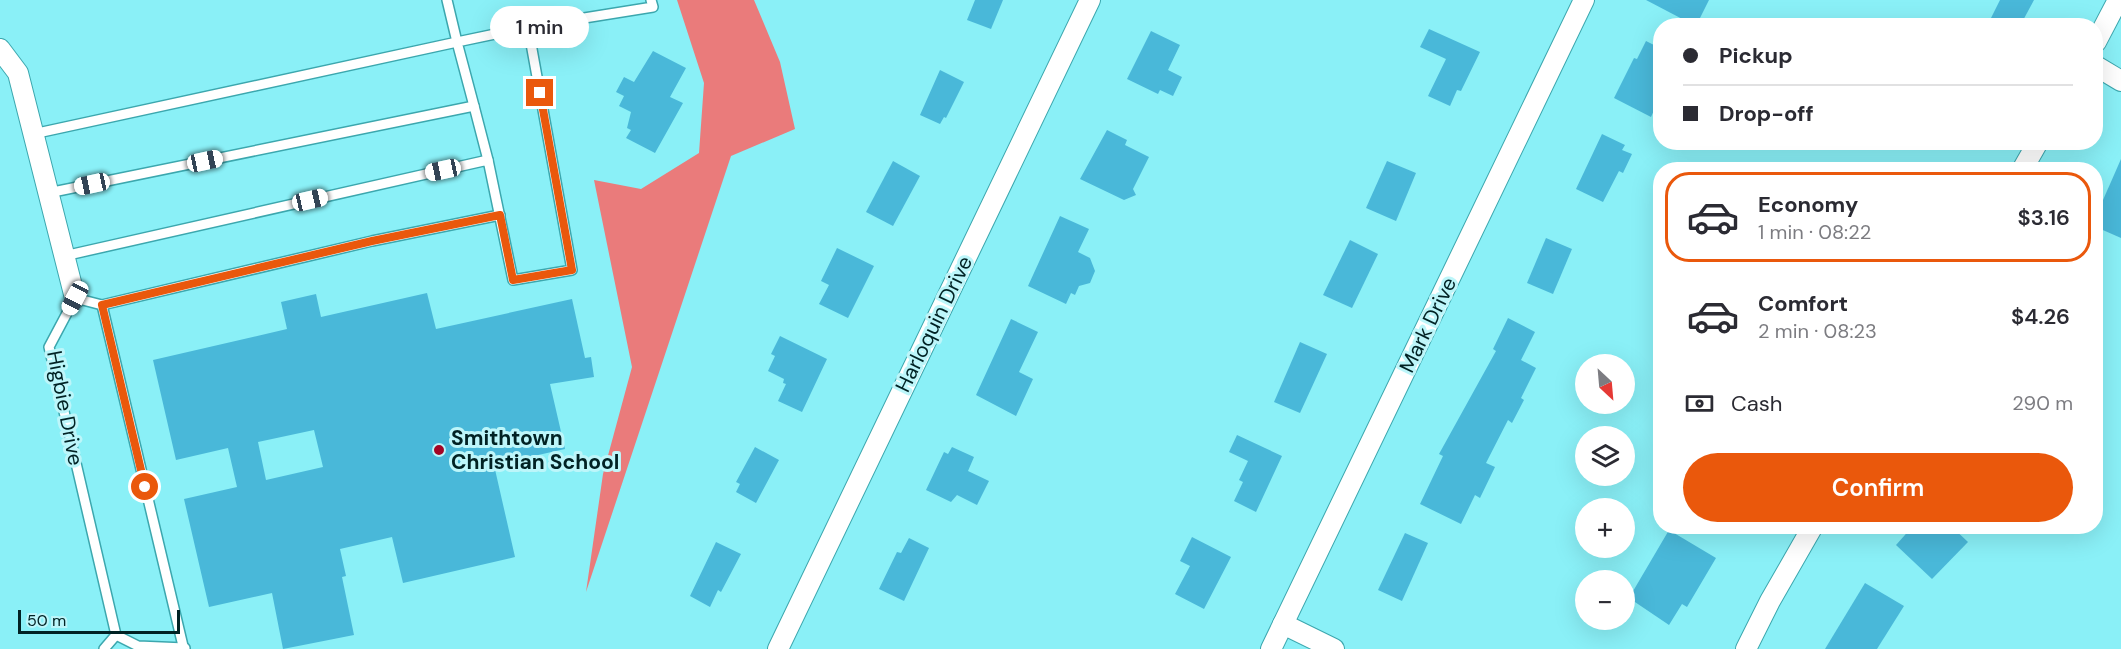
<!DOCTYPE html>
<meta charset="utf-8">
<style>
body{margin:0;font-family:"DM Sans",sans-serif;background:#f7f7f7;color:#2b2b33;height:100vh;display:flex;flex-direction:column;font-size:22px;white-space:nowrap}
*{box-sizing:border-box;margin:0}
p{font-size:20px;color:#7c7c81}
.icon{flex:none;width:33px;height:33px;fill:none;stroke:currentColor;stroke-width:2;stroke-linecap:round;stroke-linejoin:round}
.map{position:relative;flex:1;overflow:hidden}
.panel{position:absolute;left:1653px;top:162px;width:450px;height:372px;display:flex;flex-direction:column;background:#fff;border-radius:24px;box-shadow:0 6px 24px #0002}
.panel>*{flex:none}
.hud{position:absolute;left:1653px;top:18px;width:450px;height:132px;border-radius:24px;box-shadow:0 6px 24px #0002;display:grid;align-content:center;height:132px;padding:0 30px;background:#fff}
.needle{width:39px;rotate:154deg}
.fabs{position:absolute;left:1575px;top:354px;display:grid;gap:12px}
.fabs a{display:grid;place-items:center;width:60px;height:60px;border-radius:50%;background:#fff;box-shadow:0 6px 24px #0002;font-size:30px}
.scale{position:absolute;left:18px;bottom:15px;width:162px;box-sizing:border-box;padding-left:6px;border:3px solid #012224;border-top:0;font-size:16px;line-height:21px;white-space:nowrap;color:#012224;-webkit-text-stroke:4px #bdf6fa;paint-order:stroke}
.end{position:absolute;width:27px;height:27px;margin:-14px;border:8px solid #ea580c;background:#fff;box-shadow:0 0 0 3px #fff}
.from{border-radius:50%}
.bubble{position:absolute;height:42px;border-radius:21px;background:#fff;box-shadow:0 6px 24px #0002;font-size:20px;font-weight:600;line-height:42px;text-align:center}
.car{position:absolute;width:18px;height:36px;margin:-18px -9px;border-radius:8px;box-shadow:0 0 4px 2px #0007;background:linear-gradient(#fff 24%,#345 0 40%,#fff 0 76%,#345 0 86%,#fff 0)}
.hud b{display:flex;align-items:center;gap:21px;height:57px;font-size:22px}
.hud b+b{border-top:2px solid #e1e1e2}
.hud i{width:15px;height:15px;background:#2b2b33}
ul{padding:10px 0 0;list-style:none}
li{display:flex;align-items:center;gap:18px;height:90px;margin:0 12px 9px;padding:0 18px;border:3px solid transparent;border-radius:24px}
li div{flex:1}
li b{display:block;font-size:22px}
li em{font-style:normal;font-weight:600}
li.selected{border-color:#ea580c}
li>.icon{width:54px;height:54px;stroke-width:1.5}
.pay{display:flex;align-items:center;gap:15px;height:66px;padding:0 30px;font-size:22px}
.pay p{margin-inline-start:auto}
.button{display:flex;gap:12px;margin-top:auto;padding:12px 30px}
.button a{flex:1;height:69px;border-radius:36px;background:#ea580c;color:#fff;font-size:24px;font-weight:600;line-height:69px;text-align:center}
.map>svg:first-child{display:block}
.forest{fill:#ea7b7b}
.building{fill:#49b8d9;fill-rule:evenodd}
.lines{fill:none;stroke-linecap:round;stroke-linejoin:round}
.lane-casing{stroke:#3ca7ae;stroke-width:12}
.street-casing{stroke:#3ca7ae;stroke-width:22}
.lane{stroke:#fff;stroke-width:9}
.street{stroke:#fff;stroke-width:20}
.route{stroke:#ea580c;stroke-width:8}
.poi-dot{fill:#a30525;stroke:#bdf6fa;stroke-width:2}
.labels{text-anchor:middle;stroke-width:6;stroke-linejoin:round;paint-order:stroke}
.street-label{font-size:21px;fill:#012224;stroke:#bdf6fa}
.poi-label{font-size:21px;font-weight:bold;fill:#012224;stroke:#bdf6fa;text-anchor:start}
</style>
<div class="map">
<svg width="2121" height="649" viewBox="0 0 2121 649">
<rect width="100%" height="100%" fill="#8af0f7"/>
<path class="forest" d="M 677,0 L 754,0 L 780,62 L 795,129 L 731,156 L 586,592 L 603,474 L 632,367 L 594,180 L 641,189 L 699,153 L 704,83 Z"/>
<g class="building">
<path d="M 975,0 L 1003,0 L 991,29 L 967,20 Z"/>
<path d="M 1646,0 L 1709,0 L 1697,24 L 1689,20 L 1688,22 Z"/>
<path d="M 2000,0 L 2034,0 L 2020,26 L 1987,26 Z"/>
<path d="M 1429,29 L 1480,52 L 1461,91 L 1457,90 L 1450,106 L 1428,96 L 1446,59 L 1420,47 Z"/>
<path d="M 1151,31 L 1180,45 L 1168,70 L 1182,77 L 1173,96 L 1160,90 L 1158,94 L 1127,79 Z"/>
<path d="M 1646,41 L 1660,48 L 1660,97 L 1651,117 L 1614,98 L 1634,58 L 1637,59 Z"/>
<path d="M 653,51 L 686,68 L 670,97 L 683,103 L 655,153 L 626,138 L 631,130 L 627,128 L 631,112 L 619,106 L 624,96 L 616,92 L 624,77 L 634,82 Z"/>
<path d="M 940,70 L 964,82 L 946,118 L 944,117 L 940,124 L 920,115 Z"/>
<path d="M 1107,130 L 1127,140 L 1125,145 L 1149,157 L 1133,189 L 1136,195 L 1124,200 L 1080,179 Z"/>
<path d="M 1602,134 L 1625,145 L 1622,150 L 1632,154 L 1623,173 L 1619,171 L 1603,202 L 1576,189 Z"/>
<path d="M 2121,159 L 2121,238 L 2096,227 L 2096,216 Z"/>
<path d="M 893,161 L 920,176 L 893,226 L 866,212 Z"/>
<path d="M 1387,161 L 1416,173 L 1396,221 L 1366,208 Z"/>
<path d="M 1060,216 L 1089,229 L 1078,252 L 1090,258 L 1095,271 L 1090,283 L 1079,286 L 1075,295 L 1071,293 L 1066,304 L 1028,286 Z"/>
<path d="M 1546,238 L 1572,249 L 1553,294 L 1527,283 Z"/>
<path d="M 1350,240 L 1378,254 L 1352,308 L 1323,295 Z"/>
<path d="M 837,248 L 874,266 L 848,318 L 819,304 L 829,285 L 821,281 Z"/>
<path d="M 427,293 L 436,329 L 572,299 L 585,358 L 591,357 L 594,377 L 550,384 L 565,449 L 494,465 L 515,557 L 403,583 L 392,537 L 340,549 L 346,576 L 342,577 L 354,635 L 283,649 L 272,593 L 209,607 L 184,499 L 237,487 L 228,448 L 176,460 L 153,360 L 287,329 L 281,302 L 316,294 L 321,317 ZM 314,430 L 323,467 L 266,480 L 258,442 Z"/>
<path d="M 1508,318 L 1535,332 L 1521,360 L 1536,368 L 1521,398 L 1524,400 L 1512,423 L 1508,420 L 1486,463 L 1495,467 L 1480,498 L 1475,495 L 1461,524 L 1420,504 L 1443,456 L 1439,454 L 1496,351 L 1493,349 Z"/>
<path d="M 1011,319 L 1038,332 L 1019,372 L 1033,379 L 1016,416 L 976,395 Z"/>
<path d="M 780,336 L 827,359 L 802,412 L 778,401 L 786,384 L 783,383 L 784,379 L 768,371 L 775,356 L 771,354 Z"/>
<path d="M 1300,342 L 1327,354 L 1300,413 L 1274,402 Z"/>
<path d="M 1237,435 L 1282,456 L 1256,512 L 1234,501 L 1243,482 L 1239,480 L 1248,461 L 1229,452 Z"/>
<path d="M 755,447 L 779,460 L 756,503 L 736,492 L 740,484 L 736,482 Z"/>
<path d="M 952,447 L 974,457 L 968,471 L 989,481 L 977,505 L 957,495 L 951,502 L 926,490 L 944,452 L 948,454 Z"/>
<path d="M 1913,526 L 1951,526 L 1968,542 L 1932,579 L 1896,545 Z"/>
<path d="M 1669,530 L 1716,558 L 1687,607 L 1682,604 L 1669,625 L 1629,598 Z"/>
<path d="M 1405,533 L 1428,543 L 1402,601 L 1378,590 Z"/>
<path d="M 1192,537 L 1231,557 L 1204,609 L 1175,594 L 1190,566 L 1180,561 Z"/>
<path d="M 909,538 L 929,548 L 904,601 L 879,589 L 897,552 L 901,553 Z"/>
<path d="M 716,542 L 741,554 L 721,592 L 718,590 L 710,607 L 690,596 Z"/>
<path d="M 1865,583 L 1904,606 L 1877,649 L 1825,649 Z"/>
</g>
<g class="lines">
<g class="lane-casing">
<g id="lane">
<path d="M 474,106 L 488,160"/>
<path d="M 33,134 L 457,42 L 447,0"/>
<path d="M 48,193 L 474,106 L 457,42 L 528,27"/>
<path d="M 64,256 L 488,160 L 513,280 L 572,270 L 528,27 L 653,7 L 651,0"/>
<path d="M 102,305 L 183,646"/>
<path d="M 116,635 L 49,347 L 75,298 L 102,305 L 372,241 L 500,215"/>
<path d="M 116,635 L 138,646 L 185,648"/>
<path d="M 104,649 L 116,635"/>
</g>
</g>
<g class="street-casing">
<g id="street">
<path d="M 2096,42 L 2118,0"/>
<path d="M 0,49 L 18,73 L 75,298"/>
<path d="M 2096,66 L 2121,81"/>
<path d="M 2022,170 L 2038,142"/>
<path d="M 1283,624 L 1334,649"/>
<path d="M 778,649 L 1090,0"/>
<path d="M 1271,649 L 1584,0"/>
<path d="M 1746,649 L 1770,601 L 1813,526"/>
</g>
</g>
<use href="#lane" class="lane"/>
<use href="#street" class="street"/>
</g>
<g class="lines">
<path class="route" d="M 145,487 L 102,305 L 372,241 L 500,215 L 513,280 L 572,270 L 540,93"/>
</g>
<circle class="poi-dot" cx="439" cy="450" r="6"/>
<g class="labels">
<g class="street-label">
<text transform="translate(934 324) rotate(-64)" y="7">Harloquin Drive</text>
<text transform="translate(1428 325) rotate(-64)" y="7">Mark Drive</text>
<text transform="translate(65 408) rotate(79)" y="7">Higbie Drive</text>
</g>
<g class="poi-label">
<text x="451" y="445">Smithtown<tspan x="451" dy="24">Christian School</tspan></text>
</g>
</g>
</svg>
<div class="fabs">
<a><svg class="needle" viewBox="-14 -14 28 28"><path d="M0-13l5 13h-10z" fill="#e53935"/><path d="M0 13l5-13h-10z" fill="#7c7c81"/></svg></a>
<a><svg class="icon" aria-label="layers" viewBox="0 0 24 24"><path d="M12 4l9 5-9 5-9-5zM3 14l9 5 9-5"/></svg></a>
<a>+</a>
<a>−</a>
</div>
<div class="scale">50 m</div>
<i class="end from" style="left:145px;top:487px"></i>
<i class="end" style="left:540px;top:93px"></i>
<div class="bubble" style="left:490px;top:6px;width:99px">1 min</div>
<i class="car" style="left:205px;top:161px;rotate:78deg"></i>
<i class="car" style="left:443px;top:170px;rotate:258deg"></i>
<i class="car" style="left:92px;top:184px;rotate:258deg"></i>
<i class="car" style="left:310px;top:200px;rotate:77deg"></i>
<i class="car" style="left:75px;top:298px;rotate:208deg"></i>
<div class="hud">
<b><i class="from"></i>Pickup</b>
<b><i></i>Drop-off</b>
</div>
<section class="panel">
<ul>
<li class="selected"><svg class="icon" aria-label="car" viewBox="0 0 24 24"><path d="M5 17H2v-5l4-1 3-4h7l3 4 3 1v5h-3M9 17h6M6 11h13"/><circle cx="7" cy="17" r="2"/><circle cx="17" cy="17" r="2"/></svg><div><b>Economy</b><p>1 min · 08:22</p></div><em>$3.16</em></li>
<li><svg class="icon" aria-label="car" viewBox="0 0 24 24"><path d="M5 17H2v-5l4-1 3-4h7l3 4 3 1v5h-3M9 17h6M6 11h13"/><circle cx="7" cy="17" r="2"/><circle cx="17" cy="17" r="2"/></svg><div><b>Comfort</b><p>2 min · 08:23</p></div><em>$4.26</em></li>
</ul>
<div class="pay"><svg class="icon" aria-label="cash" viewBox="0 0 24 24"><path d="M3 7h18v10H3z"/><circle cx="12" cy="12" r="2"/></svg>Cash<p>290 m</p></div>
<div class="button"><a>Confirm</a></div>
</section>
</div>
